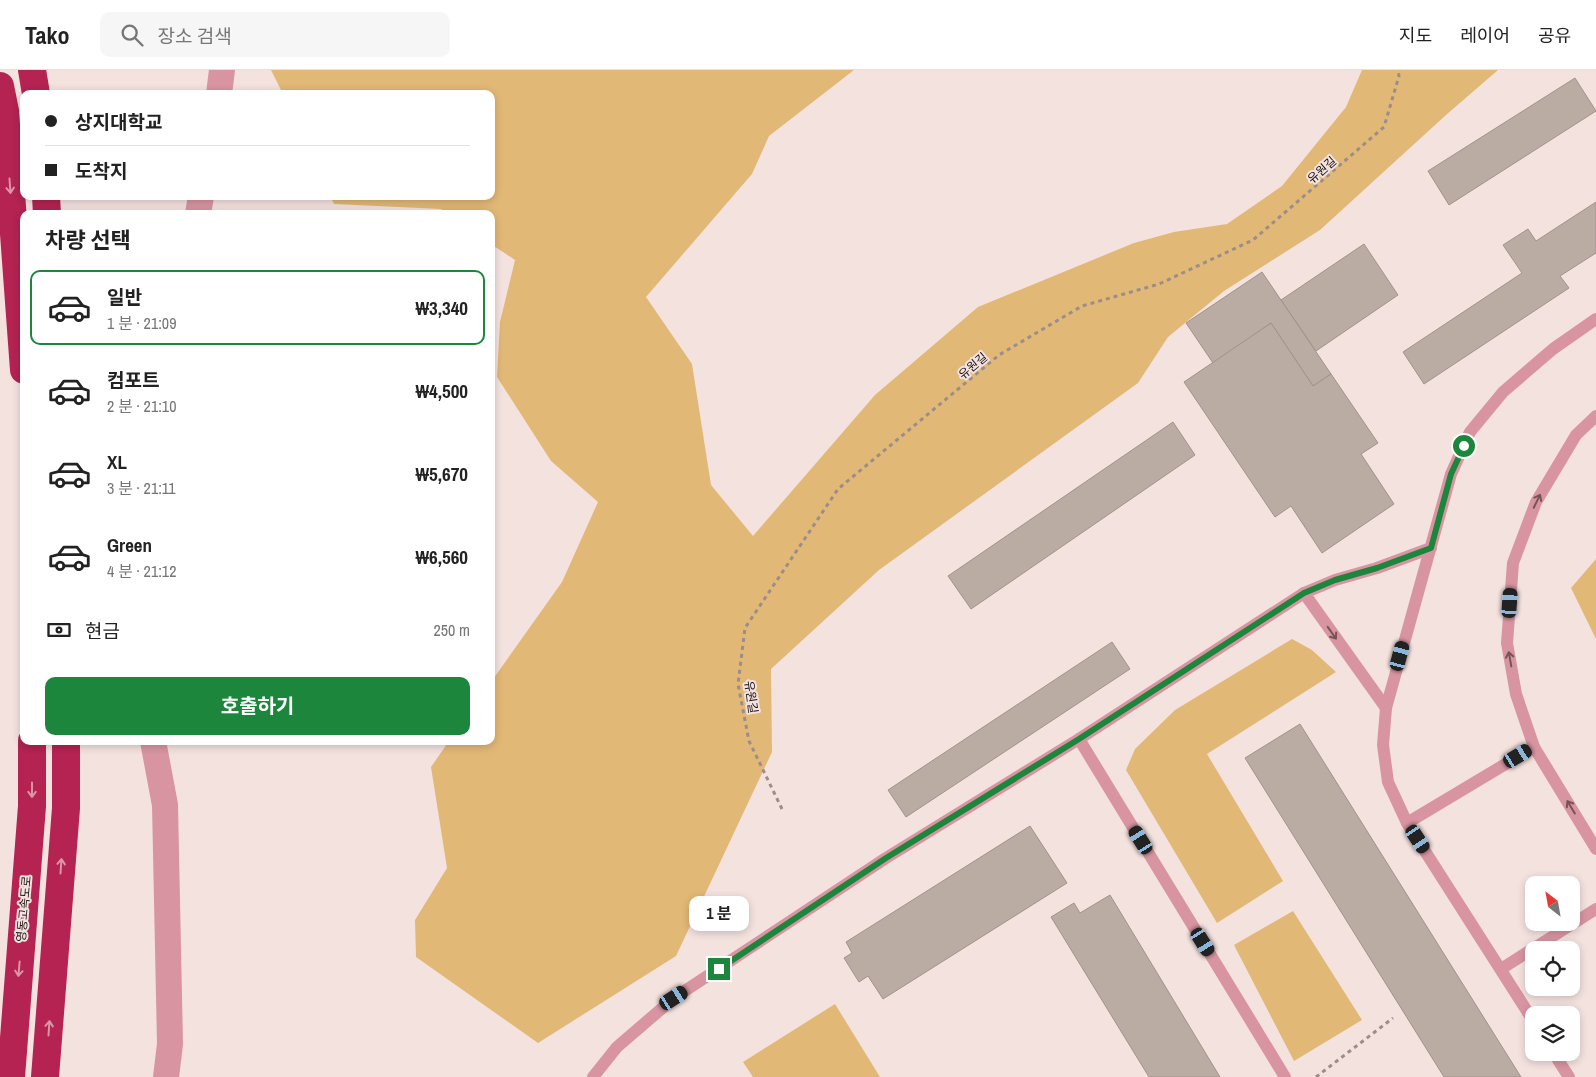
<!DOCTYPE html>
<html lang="ko">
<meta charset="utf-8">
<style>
body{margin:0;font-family:"Archivo Narrow","Noto Sans KR",sans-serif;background:#f6f6f6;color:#222;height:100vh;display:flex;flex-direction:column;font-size:19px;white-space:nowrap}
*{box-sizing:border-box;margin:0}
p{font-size:16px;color:#767676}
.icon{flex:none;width:28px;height:28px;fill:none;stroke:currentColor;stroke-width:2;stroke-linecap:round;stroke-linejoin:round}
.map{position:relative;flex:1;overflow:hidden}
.panel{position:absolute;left:20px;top:140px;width:475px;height:535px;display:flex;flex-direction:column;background:#fff;border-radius:10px;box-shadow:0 2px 8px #0003}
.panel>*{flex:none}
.hud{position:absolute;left:20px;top:20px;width:475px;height:110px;border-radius:10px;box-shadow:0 2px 8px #0003;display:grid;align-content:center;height:110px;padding:0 25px;background:#fff}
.needle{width:32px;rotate:329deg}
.controls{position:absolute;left:1525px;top:806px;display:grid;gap:10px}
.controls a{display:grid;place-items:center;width:55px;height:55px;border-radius:10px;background:#fff;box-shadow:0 2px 8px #0003;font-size:25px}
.end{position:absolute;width:22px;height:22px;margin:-11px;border:6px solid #1c863c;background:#fff;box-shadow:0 0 0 2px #fff}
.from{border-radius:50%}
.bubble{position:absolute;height:35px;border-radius:10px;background:#fff;box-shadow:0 2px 8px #0003;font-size:16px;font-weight:700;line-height:35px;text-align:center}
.car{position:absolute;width:15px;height:30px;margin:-15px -8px;border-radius:6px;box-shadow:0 0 4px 1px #0007;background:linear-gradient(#222 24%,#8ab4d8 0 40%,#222 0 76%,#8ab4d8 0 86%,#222 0)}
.hud b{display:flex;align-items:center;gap:18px;height:48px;font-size:19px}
.hud b+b{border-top:1px solid #e0e0e0}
.hud i{width:12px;height:12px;background:#222}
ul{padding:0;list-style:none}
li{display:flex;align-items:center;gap:15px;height:75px;margin:0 10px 8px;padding:0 15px;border:2px solid transparent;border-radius:10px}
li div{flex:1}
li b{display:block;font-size:19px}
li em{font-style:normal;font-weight:700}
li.current{border-color:#1c863c}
li>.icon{width:45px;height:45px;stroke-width:1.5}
h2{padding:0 25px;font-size:22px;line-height:60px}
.pay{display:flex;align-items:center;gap:12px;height:55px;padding:0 25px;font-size:19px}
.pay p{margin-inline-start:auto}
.cta{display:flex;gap:10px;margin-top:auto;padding:10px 25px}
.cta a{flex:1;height:58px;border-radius:10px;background:#1c863c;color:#fff;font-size:20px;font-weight:700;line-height:58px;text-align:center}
header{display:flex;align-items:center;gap:30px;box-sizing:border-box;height:70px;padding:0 25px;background:#fff;border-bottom:1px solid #e0e0e0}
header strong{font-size:24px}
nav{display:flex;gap:28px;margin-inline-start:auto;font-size:18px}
.search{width:350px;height:45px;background:#f6f6f6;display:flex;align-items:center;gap:12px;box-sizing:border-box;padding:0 18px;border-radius:10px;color:#767676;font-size:19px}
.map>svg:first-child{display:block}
.green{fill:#e2b876}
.building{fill:#baaca3;stroke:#a1938b}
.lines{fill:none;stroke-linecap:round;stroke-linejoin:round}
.path{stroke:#9a8d8a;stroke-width:3;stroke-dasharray:4 4;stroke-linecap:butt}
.lane{stroke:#d895a1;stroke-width:12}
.street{stroke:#d895a1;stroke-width:26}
.highway{stroke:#b42352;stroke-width:28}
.oneway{stroke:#da96a7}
.oneway2{stroke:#785459}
.route{stroke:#1c863c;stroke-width:6}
.labels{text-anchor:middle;stroke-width:4;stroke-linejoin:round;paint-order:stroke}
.street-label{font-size:12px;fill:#181211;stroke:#f4e2df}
</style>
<header>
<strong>Tako</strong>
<div class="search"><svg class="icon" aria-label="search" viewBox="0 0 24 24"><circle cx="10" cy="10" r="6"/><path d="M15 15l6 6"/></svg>장소 검색</div>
<nav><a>지도</a><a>레이어</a><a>공유</a></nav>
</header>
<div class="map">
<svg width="1596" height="1007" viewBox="0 0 1596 1007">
<rect width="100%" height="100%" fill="#f4e2df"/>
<g class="green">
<path d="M 271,0 L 854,0 L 769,66 L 752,104 L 646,227 L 692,294 L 711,415 L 753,466 L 875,325 L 978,237 L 1134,173 L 1174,162 L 1227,154 L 1282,116 L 1346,37 L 1362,0 L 1498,0 L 1446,45 L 1320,160 L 1224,221 L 1168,267 L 1138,313 L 879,500 L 771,599 L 772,682 L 676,886 L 538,973 L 416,887 L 415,850 L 447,798 L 431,697 L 449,671 L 491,671 L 491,612 L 562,512 L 598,432 L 551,391 L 497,307 L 500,252 L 515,190 L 491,174 L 491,144 L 447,144 L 441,139 L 334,134 L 330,126 L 491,126 L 491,24 L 283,24 Z"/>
<path d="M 1596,489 L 1596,569 L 1571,518 Z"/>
<path d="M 1292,569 L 1312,580 L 1336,602 L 1207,684 L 1283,811 L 1217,853 L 1126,700 L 1135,679 L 1175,640 Z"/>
<path d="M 1293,841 L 1362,950 L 1294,991 L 1234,875 Z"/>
<path d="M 835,934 L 880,1007 L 753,1007 L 743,992 Z"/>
</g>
<g class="building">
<path d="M 1575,8 L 1596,41 L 1449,135 L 1428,101 Z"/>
<path d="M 1596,132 L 1596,183 L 1560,206 L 1569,218 L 1424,314 L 1403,282 L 1522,203 L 1503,175 L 1528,159 L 1536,171 Z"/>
<path d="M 1364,174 L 1398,225 L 1316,281 L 1281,230 Z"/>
<path d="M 1262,202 L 1331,304 L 1313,316 L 1271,253 L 1213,293 L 1186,253 Z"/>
<path d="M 1271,253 L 1313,316 L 1331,304 L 1378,373 L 1361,384 L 1394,434 L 1322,483 L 1291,436 L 1275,447 L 1184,312 Z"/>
<path d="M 1173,352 L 1195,385 L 971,539 L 948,506 Z"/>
<path d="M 1112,572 L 1130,599 L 906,747 L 888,720 Z"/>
<path d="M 1300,654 L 1521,1007 L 1444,1007 L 1245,688 Z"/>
<path d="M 1030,756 L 1067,813 L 883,929 L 868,906 L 859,912 L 844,888 L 852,883 L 846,872 Z"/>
<path d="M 1110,825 L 1220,1007 L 1149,1007 L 1051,847 L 1074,833 L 1080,843 Z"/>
</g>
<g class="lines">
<g class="path">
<path d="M 782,739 L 749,671 L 738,614 L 745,558 L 838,419 L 999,285 L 1082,236 L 1159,214 L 1253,170 L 1384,57 L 1399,6 L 1398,0"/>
<path d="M 1316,1007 L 1393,948"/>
</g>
<g class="lane">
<path d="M 1596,346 L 1576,365 L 1536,432 L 1513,493 L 1507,573 L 1516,624 L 1534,677 L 1596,779"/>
<path d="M 1304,523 L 1386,638"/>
<path d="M 1079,669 L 1285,1007"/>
<path d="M 1407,753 L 1534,677"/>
<path d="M 1501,899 L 1596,839"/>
<path d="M 1534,952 L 1407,753 L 1388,712 L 1383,675 L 1386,638 L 1451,404 L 1470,362 L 1503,322 L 1553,279 L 1596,249"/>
<path d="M 1553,982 L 1569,1007"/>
<path d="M 593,1007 L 617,977 L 674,928 L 886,788 L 1079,669 L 1304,523 L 1335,510 L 1377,498 L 1431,478"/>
</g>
<g class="street">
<path d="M 219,24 L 222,0"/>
<path d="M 198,144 L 201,126"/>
<path d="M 153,671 L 165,735 L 170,974 L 166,1007"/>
</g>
<g class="highway">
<path d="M 32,0 L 36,24"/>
<path d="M 0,16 L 5,41 L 24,300"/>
<path d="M 46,126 L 47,144"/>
<path d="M 11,1007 L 32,736 L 32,671"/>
<path d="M 45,1007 L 66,738 L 66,671"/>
</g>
</g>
<defs><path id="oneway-shaft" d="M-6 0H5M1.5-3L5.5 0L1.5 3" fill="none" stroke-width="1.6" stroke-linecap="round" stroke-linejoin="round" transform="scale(1.25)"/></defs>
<g class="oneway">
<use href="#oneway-shaft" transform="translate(10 116) rotate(86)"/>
<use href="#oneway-shaft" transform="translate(32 720) rotate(90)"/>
<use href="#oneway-shaft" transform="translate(61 796) rotate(-86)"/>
<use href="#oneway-shaft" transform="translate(19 899) rotate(95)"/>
<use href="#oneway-shaft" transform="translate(49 958) rotate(-86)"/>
</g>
<g class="oneway2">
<use href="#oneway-shaft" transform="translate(1537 431) rotate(-64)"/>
<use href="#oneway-shaft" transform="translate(1332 563) rotate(55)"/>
<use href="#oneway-shaft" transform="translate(1510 589) rotate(-100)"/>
<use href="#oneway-shaft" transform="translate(1571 737) rotate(-121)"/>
</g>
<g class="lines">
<path class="route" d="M 719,899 L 886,788 L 1079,669 L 1304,523 L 1335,510 L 1377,498 L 1431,478 L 1451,404 L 1464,376"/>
</g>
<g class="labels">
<g class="street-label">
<text transform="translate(1322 100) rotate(-41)" y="4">유원길</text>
<text transform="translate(973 296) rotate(-40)" y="4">유원길</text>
<text transform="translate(751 627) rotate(82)" y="4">유원길</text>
<text transform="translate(24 839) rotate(-85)" y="4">영동고속도로</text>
</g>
</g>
</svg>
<div class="controls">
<a><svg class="needle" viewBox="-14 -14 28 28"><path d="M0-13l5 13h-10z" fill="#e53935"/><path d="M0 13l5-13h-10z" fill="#767676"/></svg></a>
<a><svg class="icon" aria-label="locate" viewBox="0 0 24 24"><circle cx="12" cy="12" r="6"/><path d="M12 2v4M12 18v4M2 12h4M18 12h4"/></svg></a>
<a><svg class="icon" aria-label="layers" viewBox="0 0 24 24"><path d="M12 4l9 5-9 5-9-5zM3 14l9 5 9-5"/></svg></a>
</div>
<i class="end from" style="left:1464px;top:376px"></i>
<i class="end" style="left:719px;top:899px"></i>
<div class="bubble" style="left:689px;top:826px;width:60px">1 분</div>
<i class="car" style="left:1510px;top:533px;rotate:4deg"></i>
<i class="car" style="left:1400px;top:586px;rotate:15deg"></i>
<i class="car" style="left:1518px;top:686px;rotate:59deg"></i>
<i class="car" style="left:1418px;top:769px;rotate:147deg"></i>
<i class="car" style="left:1141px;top:770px;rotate:328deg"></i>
<i class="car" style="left:1203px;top:872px;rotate:148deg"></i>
<i class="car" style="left:674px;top:928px;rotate:57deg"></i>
<div class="hud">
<b><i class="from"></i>상지대학교</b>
<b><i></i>도착지</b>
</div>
<section class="panel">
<h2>차량 선택</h2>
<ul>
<li class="current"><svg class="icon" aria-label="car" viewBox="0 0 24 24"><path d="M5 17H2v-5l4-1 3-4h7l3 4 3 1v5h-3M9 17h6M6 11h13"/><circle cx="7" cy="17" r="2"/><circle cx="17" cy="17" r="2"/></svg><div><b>일반</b><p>1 분 · 21:09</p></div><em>₩3,340</em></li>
<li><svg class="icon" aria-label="car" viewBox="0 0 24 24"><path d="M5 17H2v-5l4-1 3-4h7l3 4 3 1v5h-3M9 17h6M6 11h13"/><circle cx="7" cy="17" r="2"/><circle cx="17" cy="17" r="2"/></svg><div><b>컴포트</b><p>2 분 · 21:10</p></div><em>₩4,500</em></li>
<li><svg class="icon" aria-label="car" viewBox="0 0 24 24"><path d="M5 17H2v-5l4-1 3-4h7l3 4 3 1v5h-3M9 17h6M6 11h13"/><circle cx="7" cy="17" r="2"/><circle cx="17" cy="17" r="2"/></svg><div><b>XL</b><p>3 분 · 21:11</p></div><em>₩5,670</em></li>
<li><svg class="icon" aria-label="car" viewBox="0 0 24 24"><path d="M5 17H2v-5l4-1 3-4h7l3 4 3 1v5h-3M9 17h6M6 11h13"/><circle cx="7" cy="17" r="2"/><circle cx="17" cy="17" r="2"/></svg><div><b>Green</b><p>4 분 · 21:12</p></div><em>₩6,560</em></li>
</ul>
<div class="pay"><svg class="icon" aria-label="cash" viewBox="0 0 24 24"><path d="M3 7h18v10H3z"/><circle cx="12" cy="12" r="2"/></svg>현금<p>250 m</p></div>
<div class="cta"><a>호출하기</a></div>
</section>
</div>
